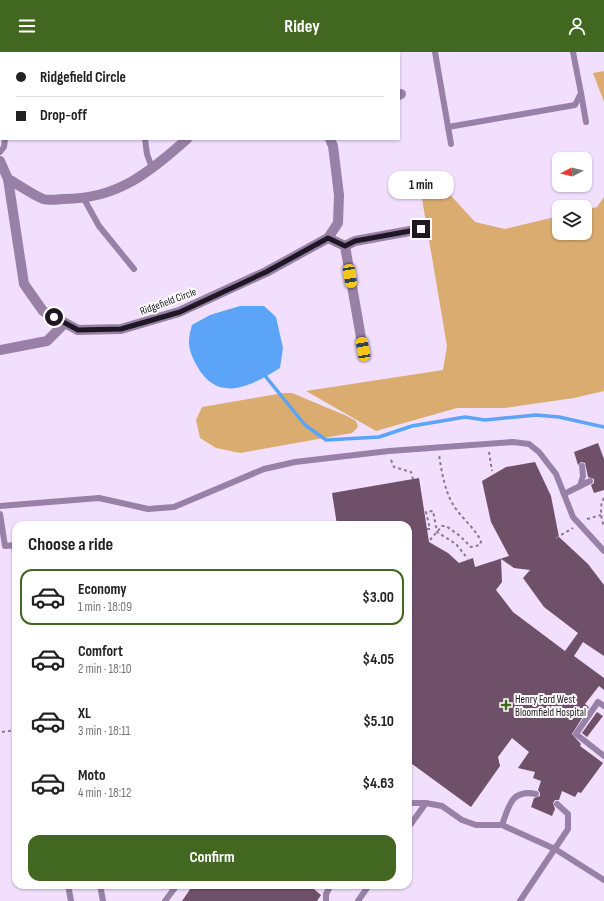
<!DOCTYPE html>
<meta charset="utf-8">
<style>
body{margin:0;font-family:"Sofia Sans Condensed",sans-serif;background:#f6f6f6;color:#222;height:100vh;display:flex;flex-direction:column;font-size:15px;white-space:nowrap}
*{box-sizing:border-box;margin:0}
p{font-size:13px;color:#767676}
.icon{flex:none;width:22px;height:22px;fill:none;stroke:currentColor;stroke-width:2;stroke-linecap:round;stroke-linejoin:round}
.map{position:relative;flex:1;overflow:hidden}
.drawer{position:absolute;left:12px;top:469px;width:400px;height:368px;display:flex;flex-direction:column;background:#fff;border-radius:12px;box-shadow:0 1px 3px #0004}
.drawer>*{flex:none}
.banner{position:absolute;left:0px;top:0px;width:400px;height:88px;box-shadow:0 1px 3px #0004;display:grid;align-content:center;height:88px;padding:0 16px;background:#fff}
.needle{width:26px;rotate:263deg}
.tools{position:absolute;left:552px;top:100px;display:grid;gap:8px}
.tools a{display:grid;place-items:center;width:40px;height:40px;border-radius:8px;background:#fff;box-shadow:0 1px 3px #0004;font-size:20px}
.end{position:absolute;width:18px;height:18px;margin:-9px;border:5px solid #201724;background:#fff;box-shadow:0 0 0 2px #fff}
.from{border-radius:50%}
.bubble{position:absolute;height:28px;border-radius:12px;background:#fff;box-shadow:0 1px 3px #0004;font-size:13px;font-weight:700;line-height:28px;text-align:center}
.car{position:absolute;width:12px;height:24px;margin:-12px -6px;border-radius:5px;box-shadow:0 0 3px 1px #0007;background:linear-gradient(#f5c518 24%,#345 0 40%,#f5c518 0 76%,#345 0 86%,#f5c518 0)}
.banner b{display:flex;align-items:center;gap:14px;height:38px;font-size:15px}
.banner b+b{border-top:1px solid #e0e0e0}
.banner i{width:10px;height:10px;background:#222}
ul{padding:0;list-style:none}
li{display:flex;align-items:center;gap:12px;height:56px;margin:0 8px 6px;padding:0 8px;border:2px solid transparent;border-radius:12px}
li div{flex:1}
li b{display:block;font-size:15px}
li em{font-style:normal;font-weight:700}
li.current{border-color:#426721}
li>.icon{width:36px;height:36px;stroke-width:1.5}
h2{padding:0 16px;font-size:18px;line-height:48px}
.action{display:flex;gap:8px;margin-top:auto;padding:8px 16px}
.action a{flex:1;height:46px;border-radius:12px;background:#426721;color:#fff;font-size:16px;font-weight:700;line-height:46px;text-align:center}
header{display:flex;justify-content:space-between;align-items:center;height:52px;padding:0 16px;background:#426721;color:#fff;font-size:18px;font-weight:700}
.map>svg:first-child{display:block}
.green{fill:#daac6f}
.water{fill:#5ba4f7}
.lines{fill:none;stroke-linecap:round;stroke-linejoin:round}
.stream{stroke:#5ba4f7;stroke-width:3.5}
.building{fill:#6f5069;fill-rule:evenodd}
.path{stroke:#877a8f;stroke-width:2;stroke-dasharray:3 3;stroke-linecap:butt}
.service{stroke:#9880a7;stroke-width:6}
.minor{stroke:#9880a7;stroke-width:10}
.route{stroke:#201724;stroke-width:5}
.poi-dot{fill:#426721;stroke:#fff;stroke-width:1.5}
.labels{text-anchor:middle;stroke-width:4;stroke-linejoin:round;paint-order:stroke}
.street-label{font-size:11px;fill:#201724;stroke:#fff}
.poi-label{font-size:11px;fill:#201724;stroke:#fff;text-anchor:start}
</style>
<header><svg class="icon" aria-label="menu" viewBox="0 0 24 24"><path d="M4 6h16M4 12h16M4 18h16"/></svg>Ridey<svg class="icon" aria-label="person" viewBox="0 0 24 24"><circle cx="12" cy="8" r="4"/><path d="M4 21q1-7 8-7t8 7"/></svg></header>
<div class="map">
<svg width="604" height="849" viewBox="0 0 604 849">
<rect width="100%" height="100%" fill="#f1dffd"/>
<g class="green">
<path d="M 604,19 L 604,50 L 593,21 Z"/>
<path d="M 419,129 L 444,136 L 475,170 L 505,177 L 559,164 L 559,181 L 585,181 L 585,158 L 597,155 L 604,145 L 604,339 L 574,346 L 504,356 L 457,356 L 376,379 L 306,339 L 443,318 L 447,294 Z"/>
<path d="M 284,341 L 292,341 L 347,364 L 356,369 L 358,375 L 352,381 L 240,401 L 216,396 L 200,386 L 196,368 L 202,355 Z"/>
</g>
<path class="water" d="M 240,254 L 264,254 L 276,265 L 283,296 L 280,316 C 251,334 218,352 197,314 C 188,298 187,290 192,273 L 210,263 Z"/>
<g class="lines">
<path class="stream" d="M 266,325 L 305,373 L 326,388 L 379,385 L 412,374 L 465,365 L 485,368 L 536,363 L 559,365 L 604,375"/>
</g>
<g class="building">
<path d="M 598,391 L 604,407 L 604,438 L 594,441 L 591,433 L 594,431 L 594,427 L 588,425 L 585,411 L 581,410 L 578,413 L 574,400 Z"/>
<path d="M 535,410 L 551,444 L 559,485 L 588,512 L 604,533 L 604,604 L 583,590 L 574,604 L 604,626 L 604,638 L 599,634 L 585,652 L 589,655 L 572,682 L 581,692 L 580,694 L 603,711 L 581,741 L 578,740 L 575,745 L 562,739 L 559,748 L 555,748 L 553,751 L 555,757 L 552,764 L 531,755 L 534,746 L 540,744 L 540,741 L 538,738 L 541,729 L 533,726 L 535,720 L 518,716 L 529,700 L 512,686 L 498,705 L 500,714 L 471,755 L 408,709 L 408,473 L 337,473 L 332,441 L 419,426 L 429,490 L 448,501 L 459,511 L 473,506 L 475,515 L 509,504 L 491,470 L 482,429 L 506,415 ZM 501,507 L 514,516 L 530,518 L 523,526 L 544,555 L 578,581 L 565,599 L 513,560 L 496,538 L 502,530 Z"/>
<path d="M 597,660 L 603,664 L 587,685 L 582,681 Z"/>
<path d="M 193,833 L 309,833 L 321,843 L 317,849 L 182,849 Z"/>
</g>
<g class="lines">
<g class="path">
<path d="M 489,400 L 492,419"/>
<path d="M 391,408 L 394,415 L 411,420 L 413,427"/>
<path d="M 604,446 C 599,454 601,466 604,475"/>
<path d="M 587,467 L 601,463"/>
<path d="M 427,477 L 430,477 L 426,460 L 433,459 L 437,480 L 456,492 L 468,507"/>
<path d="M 556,486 L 573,476"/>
<path d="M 430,488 L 442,474 L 446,474 L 460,484 L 471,495 L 480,493 L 481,489 C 475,477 464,468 456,457 C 445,442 442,421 439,403"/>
<path d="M 2,680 L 16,678"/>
</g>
<g class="service">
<path d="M 20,0 L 20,1"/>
<path d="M 435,0 L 451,92"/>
<path d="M 581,41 L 586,70"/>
<path d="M 0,45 L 1,52"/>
<path d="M 448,75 L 575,53 L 581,41 L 573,0"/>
<path d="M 145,87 L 147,102 L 152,116"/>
<path d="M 0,100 L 4,95 L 5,87"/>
<path d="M 84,147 L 99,174 L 134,217"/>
<path d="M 580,434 L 583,424 L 582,414"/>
<path d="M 564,442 L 590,429"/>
<path d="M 0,454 L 99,446 L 148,457 L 174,455 L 264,417 L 295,410 L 389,399 L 513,390 L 529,392 L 539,400 L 556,422 L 573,465 L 604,499"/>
<path d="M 0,462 L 5,494 L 16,493"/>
<path d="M 14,493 L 16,507"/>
<path d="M 604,654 L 598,650 L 576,682 L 604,704"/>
<path d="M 408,751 L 426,751 L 442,754 L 462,768 L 476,773 L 502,773 L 555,797 L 604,828"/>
<path d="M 502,773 C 509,753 512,737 536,742"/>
<path d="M 408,776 L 426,751"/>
<path d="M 68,833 L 71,849"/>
<path d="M 100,833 L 103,849"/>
<path d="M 165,849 L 177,833"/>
<path d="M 326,849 L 326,842 L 331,833"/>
<path d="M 358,849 L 369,833"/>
<path d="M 520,849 L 568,777 L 568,762 L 557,752"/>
</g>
<g class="minor">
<path d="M 399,43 L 401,42"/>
<path d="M 187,87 C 149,121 117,147 64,147 C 58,147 49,149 43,147 C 31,142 19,133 8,127 L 24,232 L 43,259 L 78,278 L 121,277 L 179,260 L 266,220 L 328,186 L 338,171 L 339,143 L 333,94 L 330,87"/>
<path d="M 0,109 L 8,127"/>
<path d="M 328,186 L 345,194 L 363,297"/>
<path d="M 345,194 L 355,189 L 421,177"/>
<path d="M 0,298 L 47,289 L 65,271"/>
</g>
</g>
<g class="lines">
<path class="route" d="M 54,265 L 78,278 L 121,277 L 180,260 L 266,220 L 328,186 L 345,194 L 355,189 L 421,177"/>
</g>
<path class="poi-dot" d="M504 647h4v4h4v4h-4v4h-4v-4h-4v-4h4z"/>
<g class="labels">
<g class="street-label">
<text transform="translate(168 249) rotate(-20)" y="4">Ridgefield Circle</text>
</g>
<g class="poi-label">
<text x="515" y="651">Henry Ford West<tspan x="515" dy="13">Bloomfield Hospital</tspan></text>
</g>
</g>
</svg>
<div class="tools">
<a><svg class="needle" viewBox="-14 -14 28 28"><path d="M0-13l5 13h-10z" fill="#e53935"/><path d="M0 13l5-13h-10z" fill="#767676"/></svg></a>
<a><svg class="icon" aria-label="layers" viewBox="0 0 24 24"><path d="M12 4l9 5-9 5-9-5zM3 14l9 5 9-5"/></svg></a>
</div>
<i class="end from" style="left:54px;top:265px"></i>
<i class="end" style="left:421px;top:177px"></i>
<div class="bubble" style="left:388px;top:119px;width:66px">1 min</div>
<i class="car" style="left:350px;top:224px;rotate:171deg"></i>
<i class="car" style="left:363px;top:297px;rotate:350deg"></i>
<div class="banner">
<b><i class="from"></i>Ridgefield Circle</b>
<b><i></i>Drop-off</b>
</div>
<section class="drawer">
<h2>Choose a ride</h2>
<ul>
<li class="current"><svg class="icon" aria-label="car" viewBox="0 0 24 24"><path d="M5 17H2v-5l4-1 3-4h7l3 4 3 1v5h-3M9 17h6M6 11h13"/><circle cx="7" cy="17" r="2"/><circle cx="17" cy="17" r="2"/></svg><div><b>Economy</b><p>1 min · 18:09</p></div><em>$3.00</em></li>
<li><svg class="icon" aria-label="car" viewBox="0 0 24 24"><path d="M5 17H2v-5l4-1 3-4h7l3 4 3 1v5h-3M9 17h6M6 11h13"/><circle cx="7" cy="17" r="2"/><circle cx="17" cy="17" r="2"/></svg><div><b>Comfort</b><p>2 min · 18:10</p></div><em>$4.05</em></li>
<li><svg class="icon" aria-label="car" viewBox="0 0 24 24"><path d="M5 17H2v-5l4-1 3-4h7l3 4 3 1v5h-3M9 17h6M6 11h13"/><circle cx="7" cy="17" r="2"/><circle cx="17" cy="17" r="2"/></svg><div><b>XL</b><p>3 min · 18:11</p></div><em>$5.10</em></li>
<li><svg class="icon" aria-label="car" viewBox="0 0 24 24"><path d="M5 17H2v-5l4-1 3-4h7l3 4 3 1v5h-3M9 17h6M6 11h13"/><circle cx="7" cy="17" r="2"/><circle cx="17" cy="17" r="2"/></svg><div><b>Moto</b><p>4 min · 18:12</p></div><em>$4.63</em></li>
</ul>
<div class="action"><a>Confirm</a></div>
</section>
</div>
